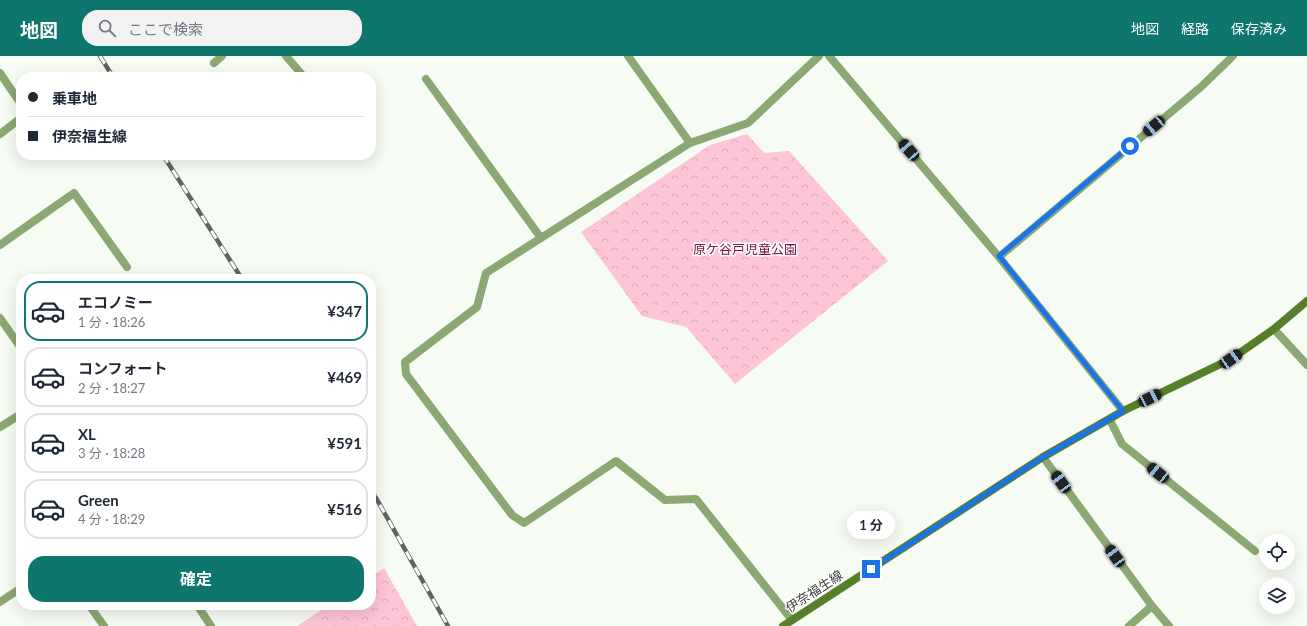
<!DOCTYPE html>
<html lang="ja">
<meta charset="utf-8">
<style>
body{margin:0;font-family:Lato,"Noto Sans JP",sans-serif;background:#f2f2f3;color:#1f2937;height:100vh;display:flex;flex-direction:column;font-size:15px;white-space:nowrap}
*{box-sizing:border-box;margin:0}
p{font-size:13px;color:#747a83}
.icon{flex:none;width:22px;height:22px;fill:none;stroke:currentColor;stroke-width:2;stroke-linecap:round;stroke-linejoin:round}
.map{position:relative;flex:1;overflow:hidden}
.sheet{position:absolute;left:16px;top:218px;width:360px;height:336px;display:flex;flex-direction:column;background:#fff;border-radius:16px;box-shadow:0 4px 16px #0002}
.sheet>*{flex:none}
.hud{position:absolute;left:16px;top:16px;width:360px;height:88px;border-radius:16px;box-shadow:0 4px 16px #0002;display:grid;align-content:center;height:88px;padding:0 12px;background:#fff}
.buttons{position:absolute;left:1259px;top:478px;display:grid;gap:8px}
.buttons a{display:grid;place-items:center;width:36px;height:36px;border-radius:50%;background:#fff;box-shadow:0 4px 16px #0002;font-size:20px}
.end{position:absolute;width:18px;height:18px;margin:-9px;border:5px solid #1a73e8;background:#fff;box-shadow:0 0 0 2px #fff}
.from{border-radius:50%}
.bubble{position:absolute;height:28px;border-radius:14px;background:#fff;box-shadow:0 4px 16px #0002;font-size:13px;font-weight:700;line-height:28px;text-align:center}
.car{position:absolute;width:12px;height:24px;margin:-12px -6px;border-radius:5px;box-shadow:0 0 3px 1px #0007;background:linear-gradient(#222 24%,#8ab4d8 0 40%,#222 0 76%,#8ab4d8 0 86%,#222 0)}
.hud b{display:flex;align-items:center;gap:14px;height:38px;font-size:15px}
.hud b+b{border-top:1px solid #e0e1e3}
.hud i{width:10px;height:10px;background:#1f2937}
ul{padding:7px 0 0;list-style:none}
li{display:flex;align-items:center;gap:12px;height:60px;margin:0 8px 6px;padding:0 4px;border:2px solid #e0e1e3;border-radius:16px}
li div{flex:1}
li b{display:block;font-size:15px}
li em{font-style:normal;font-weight:700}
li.on{border-color:#0f766e}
li>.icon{width:36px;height:36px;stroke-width:1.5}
.action{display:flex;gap:8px;margin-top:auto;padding:8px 12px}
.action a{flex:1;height:46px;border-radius:16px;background:#0f766e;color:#fff;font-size:16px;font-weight:700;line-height:46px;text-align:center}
header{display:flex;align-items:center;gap:24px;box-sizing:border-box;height:56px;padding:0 20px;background:#0f766e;color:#fff}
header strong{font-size:19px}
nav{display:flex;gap:22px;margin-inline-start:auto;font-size:14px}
.search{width:280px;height:36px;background:#f2f2f3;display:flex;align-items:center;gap:10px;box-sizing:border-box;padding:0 14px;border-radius:16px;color:#747a83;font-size:15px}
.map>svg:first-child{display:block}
.park{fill:url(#park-crowns)}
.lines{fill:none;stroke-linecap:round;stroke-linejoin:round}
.service{stroke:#8ba772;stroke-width:8}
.minor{stroke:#8ba772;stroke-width:8}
.secondary{stroke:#577e2b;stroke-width:8}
.rail-casing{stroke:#60635f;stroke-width:4.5}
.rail{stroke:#fff;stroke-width:3;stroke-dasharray:9;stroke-linecap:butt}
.route{stroke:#1a73e8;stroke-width:5}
.labels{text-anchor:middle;stroke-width:3;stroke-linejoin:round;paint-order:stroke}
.park-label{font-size:13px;fill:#801346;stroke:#fff}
.street-label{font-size:13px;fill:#3b3d3a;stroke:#fff}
</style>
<header>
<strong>地図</strong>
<div class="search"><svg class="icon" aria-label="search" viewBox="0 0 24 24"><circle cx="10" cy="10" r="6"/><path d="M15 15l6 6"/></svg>ここで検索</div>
<nav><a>地図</a><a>経路</a><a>保存済み</a></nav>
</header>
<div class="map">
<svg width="1307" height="570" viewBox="0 0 1307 570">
<defs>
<pattern id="park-crowns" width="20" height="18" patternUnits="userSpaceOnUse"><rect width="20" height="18" fill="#fec5d6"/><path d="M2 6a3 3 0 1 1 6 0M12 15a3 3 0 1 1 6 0" fill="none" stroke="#dbaab8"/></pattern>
</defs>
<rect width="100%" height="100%" fill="#f6fbf3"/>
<g class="park">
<path d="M 747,78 L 764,97 L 789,95 L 888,205 L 735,328 L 686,271 L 642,260 L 581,176 L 710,89 Z"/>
<path d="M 384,512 L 417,570 L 297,570 L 329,549 L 371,549 L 371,521 Z"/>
</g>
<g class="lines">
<g class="service">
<path d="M 628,0 L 690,87"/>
<path d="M 426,23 L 541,182"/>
<path d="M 1274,273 L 1307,309"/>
</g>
<g class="minor">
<path d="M 286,0 L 304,21"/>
<path d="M 829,0 L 999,201 L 1123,355"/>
<path d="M 214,7 L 222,0"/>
<path d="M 0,17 L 21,48"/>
<path d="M 0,78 L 21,62"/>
<path d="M 0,189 L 74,137 L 127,211"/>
<path d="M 999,201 L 1202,30 L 1233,0"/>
<path d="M 0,262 L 21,292"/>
<path d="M 1110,364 L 1122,388 L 1255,495"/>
<path d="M 0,371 L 21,358"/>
<path d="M 1043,401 L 1152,550 L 1169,570"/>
<path d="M 0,546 L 21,532"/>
<path d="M 89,549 L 104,570"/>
<path d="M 197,549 L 211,570"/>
<path d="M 792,564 L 696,443 L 665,444 L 616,405 L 524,467 L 512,459 L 406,318 L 405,306 L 477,251 L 486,217 L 690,87 L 748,67 L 819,0"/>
<path d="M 1129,570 L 1152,550"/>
</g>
<path class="secondary" d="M 783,570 L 1043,401 L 1123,355 L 1231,303 L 1274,273 L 1307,245"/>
<g class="rail-casing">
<g id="rail">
<path d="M 100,0 L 113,21"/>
<path d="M 163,99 L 242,223"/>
<path d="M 371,433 L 448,570"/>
</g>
</g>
<use href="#rail" class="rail"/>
</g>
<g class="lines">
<path class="route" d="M 871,513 L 1043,401 L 1123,355 L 999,200 L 1130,90"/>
</g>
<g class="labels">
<g class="park-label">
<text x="745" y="198">原ケ谷戸児童公園</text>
</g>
<g class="street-label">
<text transform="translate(814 535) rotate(-33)" y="5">伊奈福生線</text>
</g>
</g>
</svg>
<div class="buttons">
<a><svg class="icon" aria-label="locate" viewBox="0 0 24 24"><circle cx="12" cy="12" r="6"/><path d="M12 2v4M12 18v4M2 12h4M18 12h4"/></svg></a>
<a><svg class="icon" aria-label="layers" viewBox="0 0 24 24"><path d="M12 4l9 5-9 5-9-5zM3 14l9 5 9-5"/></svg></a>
</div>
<i class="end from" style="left:1130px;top:90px"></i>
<i class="end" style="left:871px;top:513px"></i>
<div class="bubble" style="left:847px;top:455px;width:48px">1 分</div>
<i class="car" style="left:1154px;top:70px;rotate:230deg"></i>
<i class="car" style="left:909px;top:94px;rotate:319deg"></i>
<i class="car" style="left:1231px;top:303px;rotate:55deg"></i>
<i class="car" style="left:1150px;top:342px;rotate:64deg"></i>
<i class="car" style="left:1158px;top:417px;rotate:309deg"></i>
<i class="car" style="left:1061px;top:426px;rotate:324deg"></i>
<i class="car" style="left:1115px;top:500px;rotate:324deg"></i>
<div class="hud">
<b><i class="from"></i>乗車地</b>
<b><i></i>伊奈福生線</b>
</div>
<section class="sheet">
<ul>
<li class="on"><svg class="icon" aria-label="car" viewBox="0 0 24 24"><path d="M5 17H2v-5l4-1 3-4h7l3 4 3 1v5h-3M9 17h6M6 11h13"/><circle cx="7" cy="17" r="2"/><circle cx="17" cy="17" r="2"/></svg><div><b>エコノミー</b><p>1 分 · 18:26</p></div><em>¥347</em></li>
<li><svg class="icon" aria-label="car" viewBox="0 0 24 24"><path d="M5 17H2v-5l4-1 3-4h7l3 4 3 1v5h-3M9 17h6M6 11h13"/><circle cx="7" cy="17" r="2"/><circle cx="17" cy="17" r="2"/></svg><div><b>コンフォート</b><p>2 分 · 18:27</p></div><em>¥469</em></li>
<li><svg class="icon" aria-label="car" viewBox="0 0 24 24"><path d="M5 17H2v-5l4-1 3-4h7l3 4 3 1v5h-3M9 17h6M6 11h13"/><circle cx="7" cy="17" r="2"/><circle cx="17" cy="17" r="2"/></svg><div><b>XL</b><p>3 分 · 18:28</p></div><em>¥591</em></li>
<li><svg class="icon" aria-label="car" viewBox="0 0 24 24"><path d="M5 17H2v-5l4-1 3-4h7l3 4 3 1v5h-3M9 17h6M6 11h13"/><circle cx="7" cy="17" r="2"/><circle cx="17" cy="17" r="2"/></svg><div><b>Green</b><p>4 分 · 18:29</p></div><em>¥516</em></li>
</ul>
<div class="action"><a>確定</a></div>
</section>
</div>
